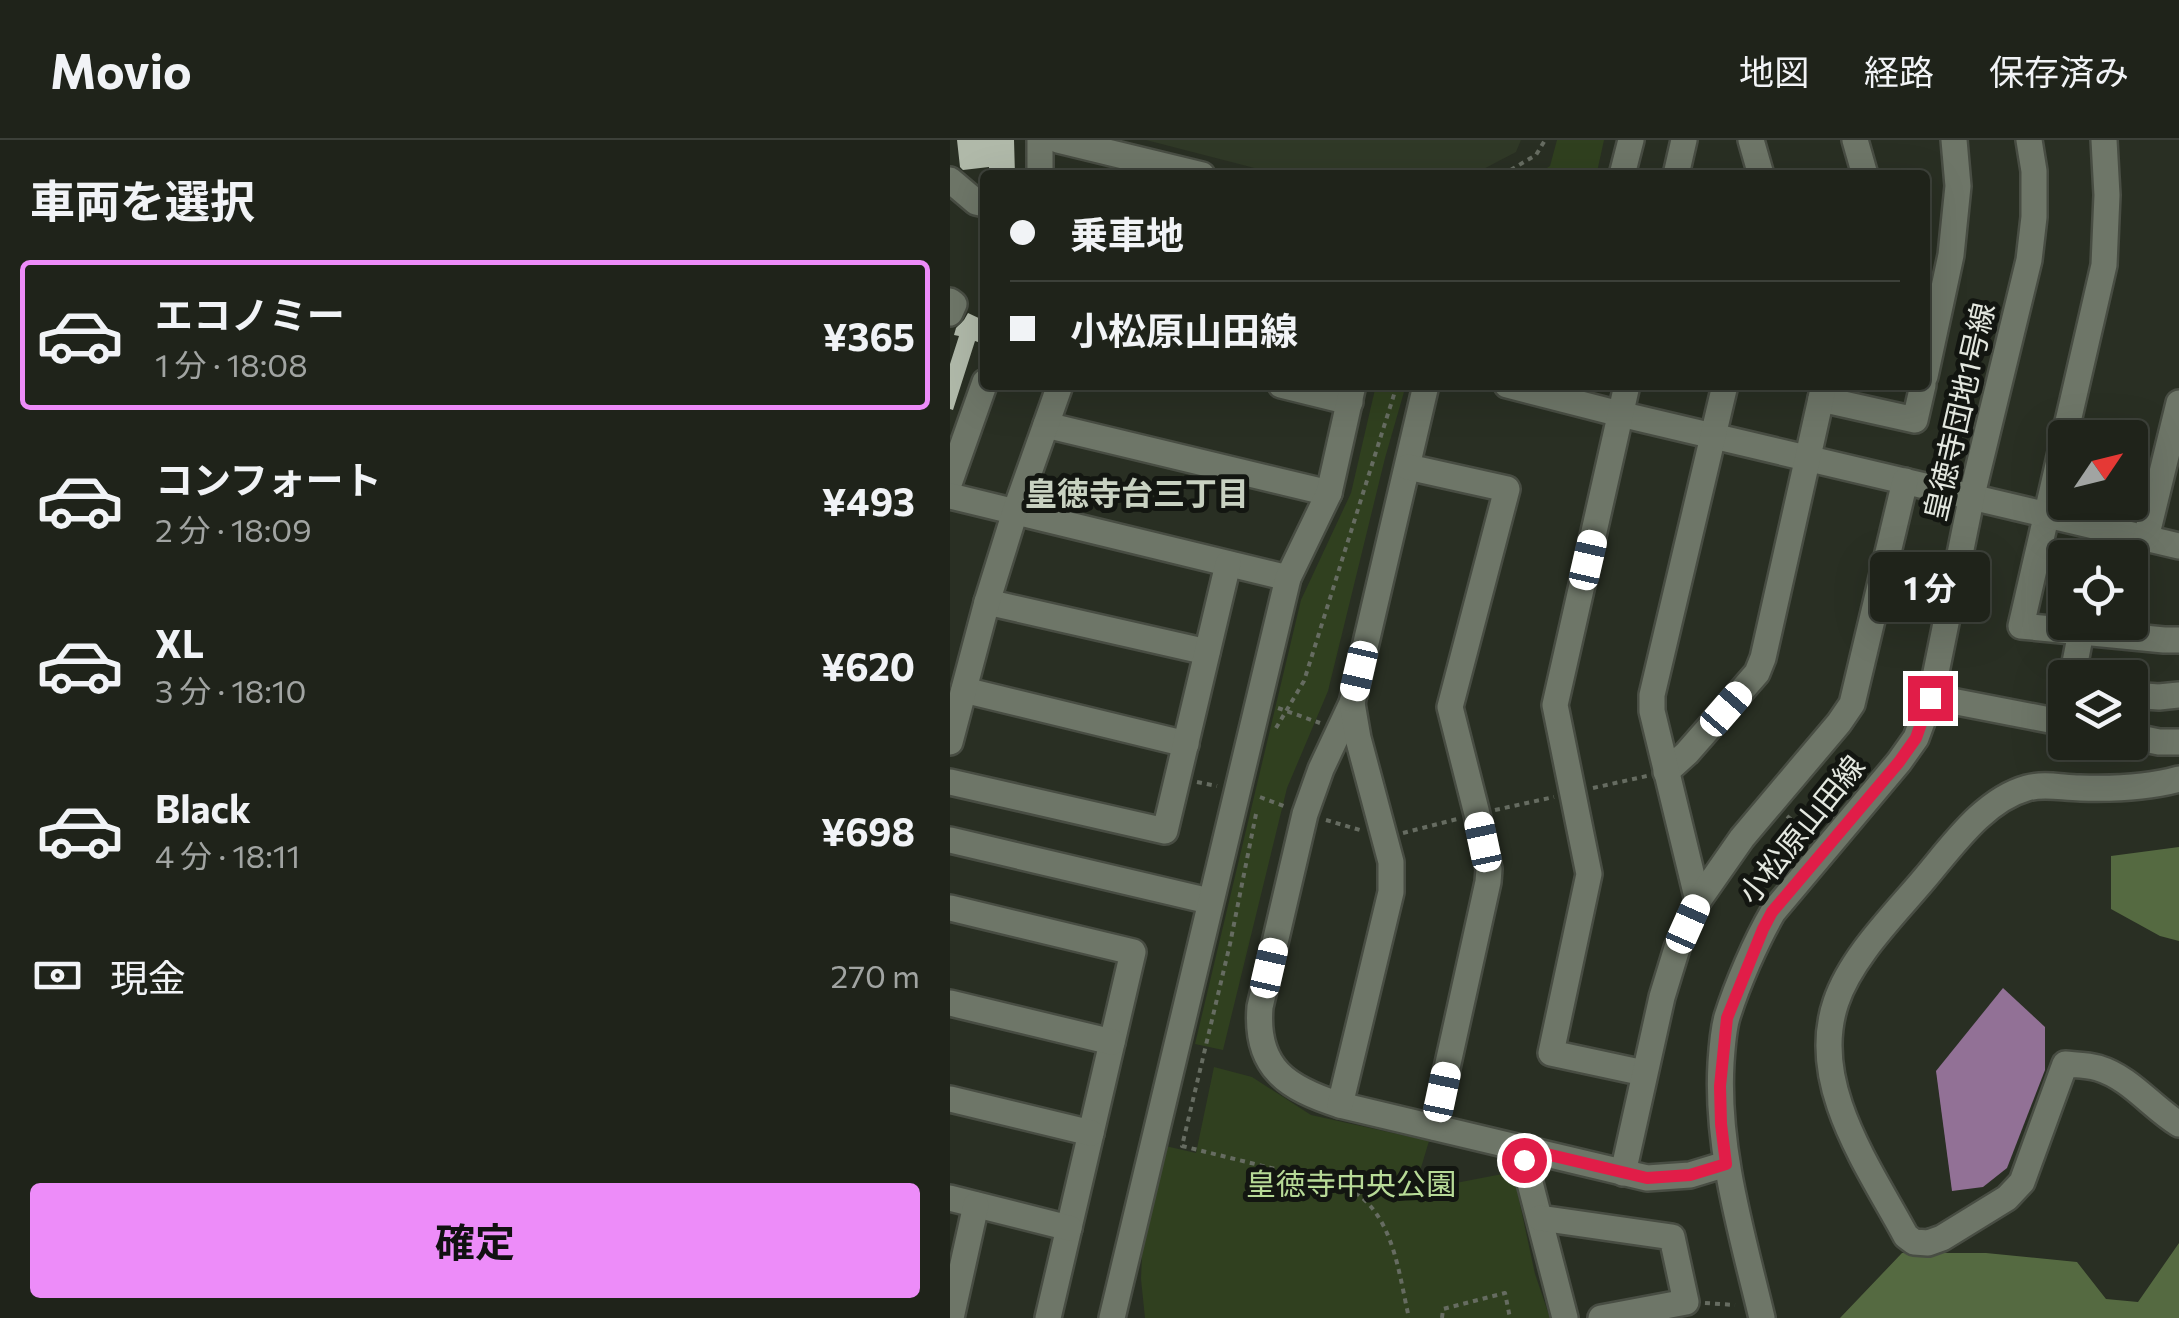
<!DOCTYPE html>
<html lang="ja">
<meta charset="utf-8">
<style>
body{margin:0;font-family:Commissioner,"Noto Sans JP",sans-serif;background:#272b23;color:#f1f3f6;height:100vh;display:flex;flex-direction:column;font-size:38px;white-space:nowrap}
*{box-sizing:border-box;margin:0}
p{font-size:32px;color:#a1a4a2}
.icon{flex:none;width:55px;height:55px;fill:none;stroke:currentColor;stroke-width:2;stroke-linecap:round;stroke-linejoin:round}
.map{position:relative;flex:1;overflow:hidden}
.panel{display:flex;flex-direction:column;background:#1f231a;width:950px}
.panel>*{flex:none}
.guide{position:absolute;left:30px;top:30px;width:950px;height:220px;border-radius:10px;box-shadow:0 10px 40px #0002,0 0 0 2px #3c4039;display:grid;align-content:center;height:220px;padding:0 30px;background:#1f231a}
.needle{width:65px;rotate:55deg}
.fabs{position:absolute;left:1098px;top:280px;display:grid;gap:20px}
.fabs a{display:grid;place-items:center;width:100px;height:100px;border-radius:10px;background:#1f231a;box-shadow:0 10px 40px #0002,0 0 0 2px #3c4039;font-size:50px}
.end{position:absolute;width:45px;height:45px;margin:-22px;border:12px solid #e11d48;background:#fff;box-shadow:0 0 0 5px #fff}
.from{border-radius:50%}
.bubble{position:absolute;height:70px;border-radius:10px;background:#1f231a;box-shadow:0 10px 40px #0002,0 0 0 2px #3c4039;font-size:32px;font-weight:700;line-height:70px;text-align:center}
.car{position:absolute;width:30px;height:60px;margin:-30px -15px;border-radius:12px;box-shadow:0 0 8px 2px #0007;background:linear-gradient(#fff 24%,#345 0 40%,#fff 0 76%,#345 0 86%,#fff 0)}
.guide b{display:flex;align-items:center;gap:35px;height:95px;font-size:38px}
.guide b+b{border-top:2px solid #3c4039}
.guide i{width:25px;height:25px;background:#f1f3f6}
ul{padding:0;list-style:none}
li{display:flex;align-items:center;gap:30px;height:150px;margin:0 20px 15px;padding:0 10px;border:5px solid transparent;border-radius:10px}
li div{flex:1}
li b{display:block;font-size:38px}
li em{font-style:normal;font-weight:700}
li.active{border-color:#ed8cf9}
li>.icon{width:90px;height:90px;stroke-width:1.5}
h2{padding:0 30px;font-size:45px;line-height:120px}
.pay{display:flex;align-items:center;gap:25px;height:110px;padding:0 30px;font-size:38px}
.pay p{margin-inline-start:auto}
.action{display:flex;gap:20px;margin-top:auto;padding:20px 30px}
.action a{flex:1;height:115px;border-radius:10px;background:#ed8cf9;color:#111;font-size:40px;font-weight:700;line-height:115px;text-align:center}
header{display:flex;align-items:center;gap:60px;box-sizing:border-box;height:140px;padding:0 50px;background:#1f231a;border-bottom:2px solid #3c4039}
header strong{font-size:48px}
nav{display:flex;gap:55px;margin-inline-start:auto;font-size:35px}
main{display:flex;flex:1;min-height:0}
.map>svg:first-child{display:block}
.built{fill:#303927}
.green{fill:#30401f}
.forest{fill:#556a41}
.water{fill:#927196}
.building{fill:#b0b9a9}
.lines{fill:none;stroke-linecap:round;stroke-linejoin:round}
.minor-casing{stroke:#484d43;stroke-width:30}
.path{stroke:#666c61;stroke-width:4;stroke-dasharray:5 5;stroke-linecap:butt}
.minor{stroke:#6e7668;stroke-width:25}
.route{stroke:#e11d48;stroke-width:12}
.labels{text-anchor:middle;stroke-width:10;stroke-linejoin:round;paint-order:stroke}
.street-label{font-size:30px;fill:#e4e8e0;stroke:#131611}
.park-label{font-size:30px;fill:#b7da97;stroke:#131611}
.neighbourhood-label{font-size:32px;font-weight:bold;fill:#c8d1c1;stroke:#131611}
</style>
<header>
<strong>Movio</strong>
<nav><a>地図</a><a>経路</a><a>保存済み</a></nav>
</header>
<main>
<section class="panel">
<h2>車両を選択</h2>
<ul>
<li class="active"><svg class="icon" aria-label="car" viewBox="0 0 24 24"><path d="M5 17H2v-5l4-1 3-4h7l3 4 3 1v5h-3M9 17h6M6 11h13"/><circle cx="7" cy="17" r="2"/><circle cx="17" cy="17" r="2"/></svg><div><b>エコノミー</b><p>1 分 · 18:08</p></div><em>¥365</em></li>
<li><svg class="icon" aria-label="car" viewBox="0 0 24 24"><path d="M5 17H2v-5l4-1 3-4h7l3 4 3 1v5h-3M9 17h6M6 11h13"/><circle cx="7" cy="17" r="2"/><circle cx="17" cy="17" r="2"/></svg><div><b>コンフォート</b><p>2 分 · 18:09</p></div><em>¥493</em></li>
<li><svg class="icon" aria-label="car" viewBox="0 0 24 24"><path d="M5 17H2v-5l4-1 3-4h7l3 4 3 1v5h-3M9 17h6M6 11h13"/><circle cx="7" cy="17" r="2"/><circle cx="17" cy="17" r="2"/></svg><div><b>XL</b><p>3 分 · 18:10</p></div><em>¥620</em></li>
<li><svg class="icon" aria-label="car" viewBox="0 0 24 24"><path d="M5 17H2v-5l4-1 3-4h7l3 4 3 1v5h-3M9 17h6M6 11h13"/><circle cx="7" cy="17" r="2"/><circle cx="17" cy="17" r="2"/></svg><div><b>Black</b><p>4 分 · 18:11</p></div><em>¥698</em></li>
</ul>
<div class="pay"><svg class="icon" aria-label="cash" viewBox="0 0 24 24"><path d="M3 7h18v10H3z"/><circle cx="12" cy="12" r="2"/></svg>現金<p>270 m</p></div>
<div class="action"><a>確定</a></div>
</section>
<div class="map">
<svg width="1229" height="1178" viewBox="0 0 1229 1178">
<rect width="100%" height="100%" fill="#292f23"/>
<path class="built" d="M 196,0 L 571,0 L 566,12 L 522,35 L 332,35 Z"/>
<g class="green">
<path d="M 607,0 L 654,0 L 647,32 L 643,35 L 586,35 L 600,26 Z"/>
<path d="M 426,245 L 456,245 L 435,318 L 378,551 L 337,648 L 273,910 L 245,904 L 351,460 L 401,353 Z"/>
<path d="M 264,927 L 302,937 L 361,975 L 479,1001 L 464,1051 L 563,1032 L 585,1134 L 600,1178 L 195,1178 L 191,1139 L 194,1070 L 211,1005 L 246,1013 Z"/>
</g>
<g class="forest">
<path d="M 1229,707 L 1229,801 L 1210,796 L 1161,769 L 1161,716 Z"/>
<path d="M 1229,1103 L 1229,1178 L 890,1178 L 952,1113 L 1036,1113 L 1127,1122 L 1156,1159 L 1188,1162 Z"/>
</g>
<path class="water" d="M 1053,848 L 1095,887 L 1095,930 L 1057,1028 L 1033,1047 L 1002,1051 L 986,931 Z"/>
<g class="building">
<path d="M 7,0 L 64,0 L 65,35 L 39,35 L 39,27 L 13,30 L 10,27 Z"/>
<path d="M 18,173 L 35,181 L 28,202 L 25,201 L 3,270 L 0,269 L 0,224 L 9,196 L 4,195 L 6,188 L 14,180 Z"/>
</g>
<g class="lines">
<g class="minor-casing">
<g id="minor">
<path d="M 108,0 L 252,35"/>
<path d="M 801,0 L 811,35"/>
<path d="M 905,0 L 915,35"/>
<path d="M 1154,0 L 1157,55 L 1154,125 L 1071,486 L 1214,500 L 1229,500"/>
<path d="M 90,35 L 90,0"/>
<path d="M 672,35 L 681,0"/>
<path d="M 726,35 L 734,0"/>
<path d="M 0,40 L 26,62 L 35,64"/>
<path d="M 0,161 L 4,164 L 0,173"/>
<path d="M 975,236 L 1001,115 L 1008,46 L 1004,0"/>
<path d="M 331,245 L 400,262"/>
<path d="M 476,245 L 402,563 L 371,629 L 355,674 L 310,867 C 305,928 337,948 390,965 L 697,1038 L 740,1035 L 776,1024"/>
<path d="M 557,245 L 670,274 L 1229,406"/>
<path d="M 677,245 L 605,565 L 639,734 L 601,913 L 694,933"/>
<path d="M 871,259 L 965,280 L 973,245"/>
<path d="M 96,285 L 379,353"/>
<path d="M 458,327 L 557,349 L 500,567 L 527,674 L 539,729 L 538,742 L 484,987"/>
<path d="M 0,341 L 35,242"/>
<path d="M 0,356 L 338,438"/>
<path d="M 1196,398 L 1229,263"/>
<path d="M 37,462 L 257,512"/>
<path d="M 1122,538 L 1131,492"/>
<path d="M 14,550 L 236,604"/>
<path d="M 1180,555 L 1209,557 L 1229,555"/>
<path d="M 981,557 L 1115,583"/>
<path d="M 1180,596 L 1209,602 L 1229,602"/>
<path d="M 0,602 L 37,462 L 65,372 L 110,245"/>
<path d="M 716,632 L 737,613 L 807,533 L 813,518 L 874,245"/>
<path d="M 1229,639 C 1198,648 1163,649 1130,648 C 1113,648 1095,643 1077,648 C 1034,660 1003,705 975,738 C 945,774 901,817 886,862 C 858,944 919,1027 956,1096 L 964,1102 L 978,1103 L 992,1098 L 1057,1058 L 1072,1042 L 1115,924 C 1126,925 1138,925 1148,928 C 1181,938 1201,967 1229,984"/>
<path d="M 0,642 L 215,691 L 278,424"/>
<path d="M 0,700 L 259,761"/>
<path d="M 748,761 L 702,571 L 702,555 L 775,245"/>
<path d="M 0,768 L 183,812 L 98,1178"/>
<path d="M 0,863 L 162,902"/>
<path d="M 0,959 L 141,993"/>
<path d="M 390,965 L 441,752 L 441,722 L 408,598 L 402,563"/>
<path d="M 571,1008 L 615,1178"/>
<path d="M 673,1033 L 712,857 L 727,808 L 748,761 L 792,698 L 889,583 L 902,564 L 955,341"/>
<path d="M 0,1058 L 119,1088"/>
<path d="M 590,1078 L 722,1097 L 736,1162 L 651,1178"/>
<path d="M 1,1178 L 26,1065"/>
<path d="M 162,1178 L 338,438 L 379,353 L 403,245"/>
<path d="M 812,1178 C 792,1094 766,1009 771,923 C 772,908 773,891 777,877 C 787,845 806,801 823,772 L 949,622 L 966,598 L 981,557 L 1022,355 L 1079,120 L 1084,77 L 1084,31 L 1079,0"/>
</g>
</g>
<g class="path">
<path d="M 552,35 L 586,15 L 595,0"/>
<path d="M 328,568 L 370,583"/>
<path d="M 326,588 L 354,541 L 447,245"/>
<path d="M 247,642 L 267,646"/>
<path d="M 643,648 L 697,636"/>
<path d="M 310,657 L 334,666"/>
<path d="M 545,670 L 604,657"/>
<path d="M 306,674 L 280,804 L 232,1006 L 394,1046 C 443,1069 448,1130 459,1178"/>
<path d="M 837,676 L 860,695"/>
<path d="M 376,680 L 410,690"/>
<path d="M 453,693 L 507,679"/>
<path d="M 755,1163 L 785,1165"/>
<path d="M 492,1178 L 493,1169 L 555,1153 L 560,1178"/>
</g>
<use href="#minor" class="minor"/>
</g>
<g class="lines">
<path class="route" d="M 574,1020 L 571,1008 L 697,1038 L 740,1035 L 776,1024 L 771,984 L 770,946 L 777,878 L 813,789 L 822,772 L 949,622 L 966,598 L 980,558"/>
</g>
<g class="labels">
<g class="street-label">
<text transform="translate(1010 272) rotate(-77)" y="10">皇徳寺団地1号線</text>
<text transform="translate(852 690) rotate(-51)" y="10">小松原山田線</text>
</g>
<g class="park-label">
<text x="401" y="1055">皇徳寺中央公園</text>
</g>
<g class="neighbourhood-label">
<text x="187" y="365">皇徳寺台三丁目</text>
</g>
</g>
</svg>
<div class="fabs">
<a><svg class="needle" viewBox="-14 -14 28 28"><path d="M0-13l5 13h-10z" fill="#e53935"/><path d="M0 13l5-13h-10z" fill="#a1a4a2"/></svg></a>
<a><svg class="icon" aria-label="locate" viewBox="0 0 24 24"><circle cx="12" cy="12" r="6"/><path d="M12 2v4M12 18v4M2 12h4M18 12h4"/></svg></a>
<a><svg class="icon" aria-label="layers" viewBox="0 0 24 24"><path d="M12 4l9 5-9 5-9-5zM3 14l9 5 9-5"/></svg></a>
</div>
<i class="end from" style="left:574px;top:1020px"></i>
<i class="end" style="left:980px;top:558px"></i>
<div class="bubble" style="left:920px;top:412px;width:120px">1 分</div>
<i class="car" style="left:638px;top:420px;rotate:13deg"></i>
<i class="car" style="left:409px;top:531px;rotate:193deg"></i>
<i class="car" style="left:776px;top:569px;rotate:41deg"></i>
<i class="car" style="left:533px;top:702px;rotate:348deg"></i>
<i class="car" style="left:738px;top:784px;rotate:24deg"></i>
<i class="car" style="left:319px;top:828px;rotate:13deg"></i>
<i class="car" style="left:492px;top:952px;rotate:12deg"></i>
<div class="guide">
<b><i class="from"></i>乗車地</b>
<b><i></i>小松原山田線</b>
</div>
</div>
</main>
